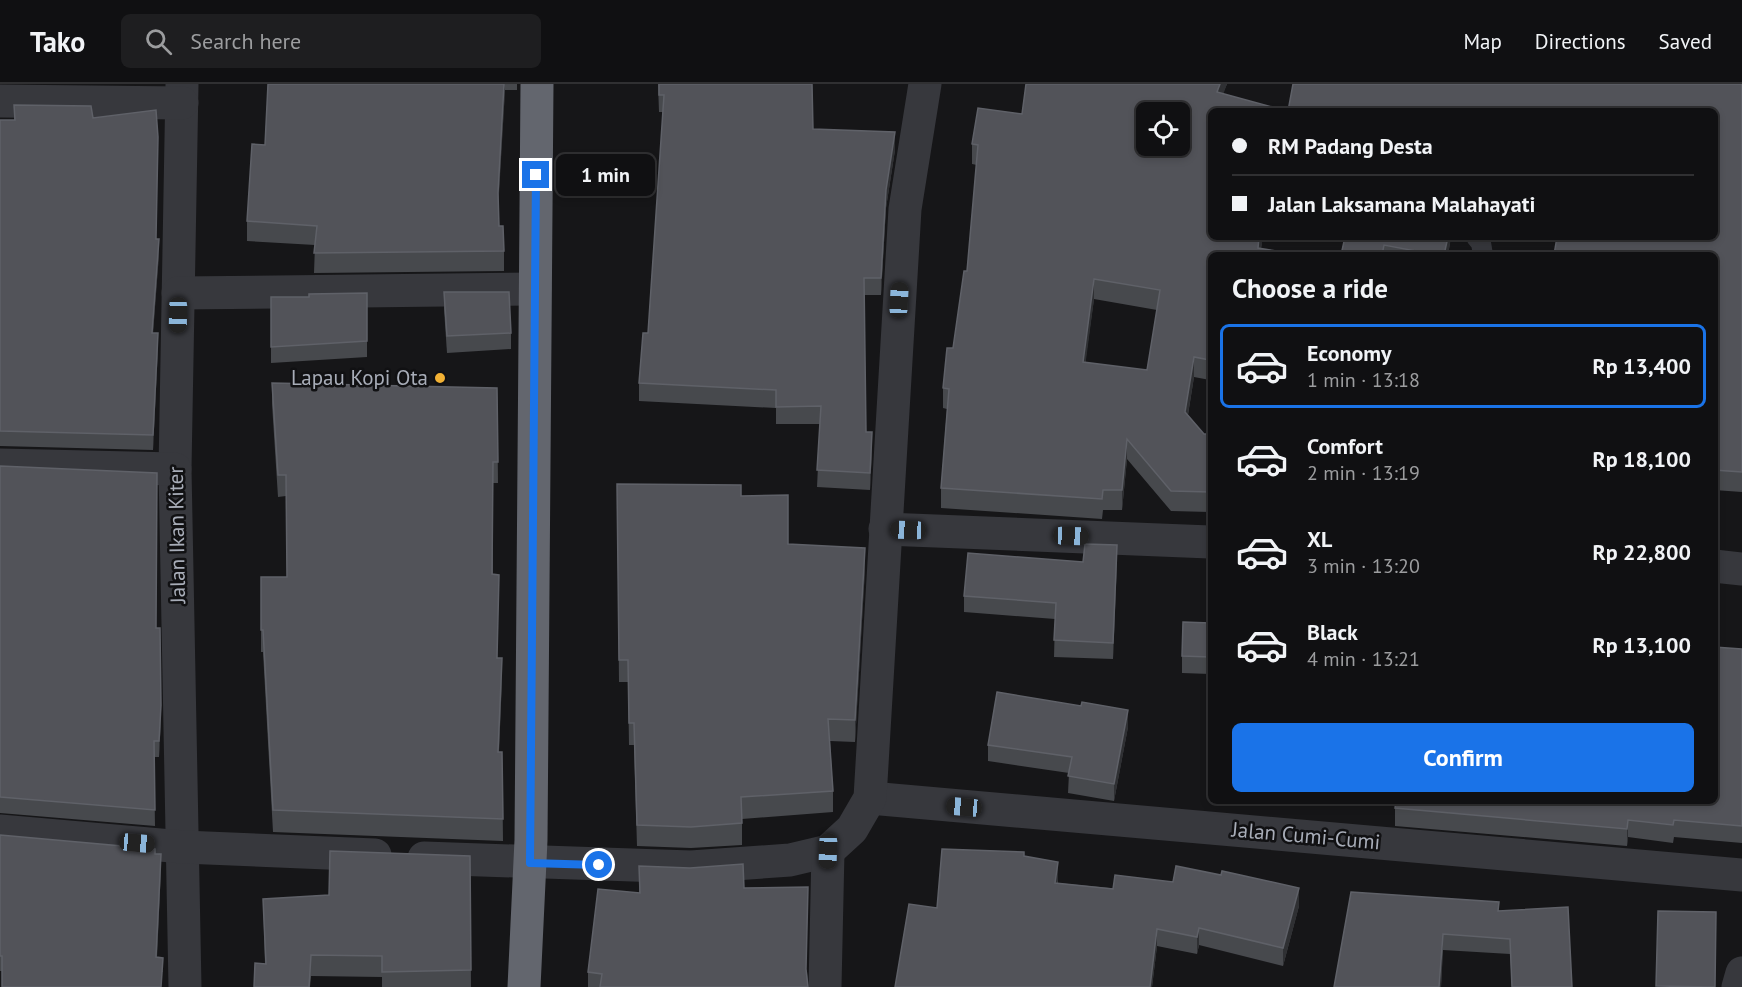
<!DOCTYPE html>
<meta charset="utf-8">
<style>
body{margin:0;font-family:"PT Sans",sans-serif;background:#1e1e20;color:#f1f3f6;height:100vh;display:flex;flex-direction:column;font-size:22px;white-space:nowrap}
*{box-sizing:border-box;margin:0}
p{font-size:20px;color:#9c9d9f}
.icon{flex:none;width:33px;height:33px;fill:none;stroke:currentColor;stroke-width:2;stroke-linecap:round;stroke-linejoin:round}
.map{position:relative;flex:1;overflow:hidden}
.details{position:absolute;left:1208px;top:168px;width:510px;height:552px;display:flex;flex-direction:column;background:#101012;border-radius:9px;box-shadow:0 3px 9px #0003,0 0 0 2px #303032}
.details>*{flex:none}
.banner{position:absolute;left:1208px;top:24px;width:510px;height:132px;border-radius:9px;box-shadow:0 3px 9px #0003,0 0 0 2px #303032;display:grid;align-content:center;height:132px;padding:0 24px;background:#101012}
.controls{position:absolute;left:1136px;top:18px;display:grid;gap:12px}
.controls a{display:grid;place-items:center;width:54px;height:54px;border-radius:9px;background:#101012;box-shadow:0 3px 9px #0003,0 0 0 2px #303032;font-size:30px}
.end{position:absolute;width:27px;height:27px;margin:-14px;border:8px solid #1a73e8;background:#fff;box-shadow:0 0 0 3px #fff}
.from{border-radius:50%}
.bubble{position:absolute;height:42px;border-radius:9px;background:#101012;box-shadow:0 3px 9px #0003,0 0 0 2px #303032;font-size:20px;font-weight:700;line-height:42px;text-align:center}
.car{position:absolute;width:18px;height:36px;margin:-18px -9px;border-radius:8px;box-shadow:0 0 4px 2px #0007;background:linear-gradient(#222 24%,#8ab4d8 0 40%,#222 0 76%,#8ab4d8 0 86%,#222 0)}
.banner b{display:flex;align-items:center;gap:21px;height:57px;font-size:22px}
.banner b+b{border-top:2px solid #303032}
.banner i{width:15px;height:15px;background:#f1f3f6}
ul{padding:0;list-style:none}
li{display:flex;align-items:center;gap:18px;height:84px;margin:0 12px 9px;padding:0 12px;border:3px solid transparent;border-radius:9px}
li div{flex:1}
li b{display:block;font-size:22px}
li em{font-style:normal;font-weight:700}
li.current{border-color:#1a73e8}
li>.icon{width:54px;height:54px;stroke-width:1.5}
h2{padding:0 24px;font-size:27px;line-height:72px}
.cta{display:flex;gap:12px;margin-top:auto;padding:12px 24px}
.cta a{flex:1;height:69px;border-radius:9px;background:#1a73e8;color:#fff;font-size:24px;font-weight:700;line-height:69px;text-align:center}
header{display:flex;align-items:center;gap:36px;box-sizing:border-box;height:84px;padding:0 30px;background:#101012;border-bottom:2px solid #303032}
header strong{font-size:28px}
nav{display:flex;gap:33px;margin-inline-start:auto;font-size:21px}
.search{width:420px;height:54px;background:#1e1e20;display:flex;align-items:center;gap:15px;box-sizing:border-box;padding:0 21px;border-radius:9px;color:#9c9d9f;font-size:22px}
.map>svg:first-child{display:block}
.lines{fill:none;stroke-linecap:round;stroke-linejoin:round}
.lane{stroke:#37383d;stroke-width:20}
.street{stroke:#37383d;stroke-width:33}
.highway{stroke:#63666e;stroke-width:33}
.wall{fill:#47494d;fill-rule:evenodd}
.shaded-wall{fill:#2f3033}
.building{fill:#525359;stroke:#5f6168;stroke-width:1.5;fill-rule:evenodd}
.route{stroke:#1a73e8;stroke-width:8}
.poi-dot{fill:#f2b134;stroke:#111113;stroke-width:2}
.labels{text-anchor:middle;stroke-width:5;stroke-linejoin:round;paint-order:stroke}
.poi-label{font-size:21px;fill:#a8adb8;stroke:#111113;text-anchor:end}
.street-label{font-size:21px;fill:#a8adb8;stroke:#111113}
</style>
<header>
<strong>Tako</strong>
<div class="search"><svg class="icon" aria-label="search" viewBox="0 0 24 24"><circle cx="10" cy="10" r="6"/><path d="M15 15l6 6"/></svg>Search here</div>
<nav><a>Map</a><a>Directions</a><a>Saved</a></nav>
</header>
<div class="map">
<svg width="1742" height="903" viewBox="0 0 1742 903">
<rect width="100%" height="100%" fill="#161618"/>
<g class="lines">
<path class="lane" d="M 1476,153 L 1481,159 L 1483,171"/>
<g class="street">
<path d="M 182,0 L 175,385 L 185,903"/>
<path d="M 0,17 L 182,19"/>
<path d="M 178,209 L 535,205"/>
<path d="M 0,381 L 175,385"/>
<path d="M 885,445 L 1210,458"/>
<path d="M 1714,482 L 1742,485"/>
<path d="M 870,714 L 1742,791"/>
<path d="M 0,747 L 183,763 L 375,771"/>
<path d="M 424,774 L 691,783 L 790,776 L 828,767 L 852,745 L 870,714 L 905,125 L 925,0"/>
<path d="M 825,903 L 828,767"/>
<path d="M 1738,903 L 1742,889"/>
</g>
<path class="highway" d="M 524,903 L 531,756 L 537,0"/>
</g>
<g class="wall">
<path d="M 268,0 L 517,0 L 517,6 L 505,6 L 498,123 L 499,142 L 504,167 L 504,187 L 314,189 L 315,161 L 247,157 L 247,137 L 265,61 Z"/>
<path d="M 658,0 L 812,0 L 813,45 L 895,66 L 886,124 L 881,211 L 864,211 L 866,348 L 872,366 L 870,406 L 817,403 L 820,340 L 776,340 L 776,324 L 639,317 L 639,299 L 648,249 L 663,28 L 659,28 Z"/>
<path d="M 1026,0 L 1227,0 L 1223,9 L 1210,27 L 1263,153 L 1261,164 L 1210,171 L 1210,296 L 1194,293 L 1188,331 L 1204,350 L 1210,350 L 1210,428 L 1171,427 L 1127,375 L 1122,426 L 1103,426 L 1102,435 L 941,424 L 941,404 L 947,325 L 943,324 L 943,304 L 953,264 L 967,187 L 977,81 L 972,80 L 972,60 L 1022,30 ZM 1094,215 L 1157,226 L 1147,286 L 1085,279 Z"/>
<path d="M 1742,0 L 1742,408 L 1714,406 L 1714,171 Z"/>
<path d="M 14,21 L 93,34 L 156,155 L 159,170 L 153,249 L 158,264 L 153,366 L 0,362 L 0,36 L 14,36 Z"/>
<path d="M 1345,153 L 1451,153 L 1448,171 L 1341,171 Z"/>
<path d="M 444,208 L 511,249 L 511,265 L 447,269 L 444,225 Z"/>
<path d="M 367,209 L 367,273 L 271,279 L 271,213 L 309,213 Z"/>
<path d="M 272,299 L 497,304 L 498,399 L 493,399 L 493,490 L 497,574 L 502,595 L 499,668 L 502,668 L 503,757 L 273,748 L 263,568 L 261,568 L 261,493 L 287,493 L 286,412 L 278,413 L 272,320 Z"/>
<path d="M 0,382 L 156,544 L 161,636 L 159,673 L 154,673 L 155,742 L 0,729 Z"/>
<path d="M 617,400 L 741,412 L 788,460 L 865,485 L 855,658 L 830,657 L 833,707 L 833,728 L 742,735 L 742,761 L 691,764 L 637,762 L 634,661 L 629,661 L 628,598 L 619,598 Z"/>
<path d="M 1117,477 L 1113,575 L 1054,573 L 1055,535 L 964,528 L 964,512 Z"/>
<path d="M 1210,539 L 1210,590 L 1182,589 L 1182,572 Z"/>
<path d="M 1742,565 L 1742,759 L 1674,753 L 1673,759 L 1628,753 L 1627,762 L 1395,742 L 1395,724 Z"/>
<path d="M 1128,643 L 1114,717 L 1068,709 L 1069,689 L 988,677 L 988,661 Z"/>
<path d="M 0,751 L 155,770 L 161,785 L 157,873 L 163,888 L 0,887 Z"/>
<path d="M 470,772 L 471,903 L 382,903 L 382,893 L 311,892 L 310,903 L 254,903 L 265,880 L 263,815 L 329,811 Z"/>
<path d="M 1024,772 L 1058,795 L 1058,799 L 1299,822 L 1283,882 L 1199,861 L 1197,870 L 1157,862 L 1152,903 L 895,903 L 937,824 Z"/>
<path d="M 639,782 L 744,804 L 807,888 L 808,903 L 588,903 L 588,888 L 639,809 Z"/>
<path d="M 1351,808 L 1499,826 L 1572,903 L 1512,903 L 1510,870 L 1443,866 L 1441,903 L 1334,903 Z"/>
</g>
<g class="shaded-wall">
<path d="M 504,0 L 505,6 L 498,129 L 498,109 Z"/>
<path d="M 1220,0 L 1227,0 L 1217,27 L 1217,8 Z"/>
<path d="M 895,48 L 895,66 L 886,124 L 881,211 L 881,194 L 886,106 Z"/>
<path d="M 1259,153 L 1263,153 L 1260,171 L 1258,164 Z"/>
<path d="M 1448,153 L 1451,153 L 1448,171 L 1444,171 Z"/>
<path d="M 159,155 L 159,170 L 152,264 L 152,249 Z"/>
<path d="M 1094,195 L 1094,215 L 1083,299 L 1083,278 Z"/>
<path d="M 158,249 L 158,264 L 153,366 L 153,351 Z"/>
<path d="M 1194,273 L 1194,293 L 1185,348 L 1185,328 Z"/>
<path d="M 872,348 L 872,366 L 870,406 L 870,389 Z"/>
<path d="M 1127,355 L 1127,375 L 1122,426 L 1122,406 Z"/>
<path d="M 1117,461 L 1117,477 L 1113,575 L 1113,559 Z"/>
<path d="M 865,464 L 865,485 L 855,658 L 855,636 Z"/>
<path d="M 502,574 L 502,595 L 498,689 L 498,668 Z"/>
<path d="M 161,621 L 161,636 L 159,673 L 159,657 Z"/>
<path d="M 1128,626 L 1128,643 L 1114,717 L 1114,700 Z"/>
<path d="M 1628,736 L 1628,753 L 1627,762 L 1627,745 Z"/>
<path d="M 161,770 L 161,785 L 156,888 L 156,873 Z"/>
<path d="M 1058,778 L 1058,795 L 1055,816 L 1055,799 Z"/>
<path d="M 1299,804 L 1299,822 L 1283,882 L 1283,864 Z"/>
<path d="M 1199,844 L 1199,861 L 1197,870 L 1197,853 Z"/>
<path d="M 1157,845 L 1157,862 L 1152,903 L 1150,903 Z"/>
<path d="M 1443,850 L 1441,903 L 1439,903 Z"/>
</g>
<g class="building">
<path d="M 268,0 L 504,0 L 498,109 L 499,142 L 503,142 L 504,167 L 314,169 L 317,142 L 247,137 L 252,60 L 265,61 Z"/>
<path d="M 659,0 L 812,0 L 813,45 L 895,48 L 886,106 L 881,194 L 864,194 L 866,348 L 872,348 L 870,389 L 817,386 L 821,322 L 776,323 L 776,306 L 639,299 L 643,249 L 648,249 L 664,11 L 659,11 Z"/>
<path d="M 1026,0 L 1220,0 L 1217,8 L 1287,27 L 1210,27 L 1210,153 L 1259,153 L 1258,164 L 1302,171 L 1210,171 L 1210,276 L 1194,273 L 1185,328 L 1204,350 L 1210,350 L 1210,408 L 1171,407 L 1127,355 L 1122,406 L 1103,406 L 1102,415 L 941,404 L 949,305 L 943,304 L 947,264 L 953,264 L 964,187 L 967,187 L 978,61 L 972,60 L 978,24 L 1022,30 ZM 1146,28 L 1179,28 L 1179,62 L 1146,62 ZM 1094,195 L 1160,206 L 1147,286 L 1083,278 Z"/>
<path d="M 1293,0 L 1742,0 L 1742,388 L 1714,386 L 1714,171 L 1554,171 L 1557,153 L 1714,153 L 1714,27 L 1288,27 Z"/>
<path d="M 14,21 L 91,22 L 93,34 L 156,26 L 158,53 L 156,155 L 159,155 L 152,249 L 158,249 L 153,351 L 0,347 L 0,36 L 15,36 Z"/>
<path d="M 1345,153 L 1448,153 L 1444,171 L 1437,171 L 1384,161 L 1382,171 L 1341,171 Z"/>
<path d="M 444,208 L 509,208 L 511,249 L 447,252 Z"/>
<path d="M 367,209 L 367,257 L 271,263 L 271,213 L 309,213 L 309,210 Z"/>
<path d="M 272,299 L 497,304 L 498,378 L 493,378 L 492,490 L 499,491 L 497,574 L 502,574 L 498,668 L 502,668 L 503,735 L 273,726 L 263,546 L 261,546 L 261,493 L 287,493 L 286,391 L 278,391 Z"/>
<path d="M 0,382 L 157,389 L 156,544 L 160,544 L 161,621 L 159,657 L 154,657 L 155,726 L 0,713 Z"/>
<path d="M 617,400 L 741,401 L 741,412 L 788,411 L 788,460 L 865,464 L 855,636 L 828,635 L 833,707 L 741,713 L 742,739 L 691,743 L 637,741 L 634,639 L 629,639 L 628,576 L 619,576 Z"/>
<path d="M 1085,460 L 1117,461 L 1113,559 L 1054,556 L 1056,519 L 964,512 L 968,469 L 1083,478 Z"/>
<path d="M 1183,538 L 1210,539 L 1210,573 L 1182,572 Z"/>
<path d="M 1714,563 L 1742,565 L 1742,742 L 1674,736 L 1673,741 L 1628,736 L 1627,745 L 1395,724 L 1396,717 L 1714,717 Z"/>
<path d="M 997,608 L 1081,622 L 1082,618 L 1128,626 L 1114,700 L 1068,692 L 1072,673 L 988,661 Z"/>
<path d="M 0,751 L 155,765 L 155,770 L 161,770 L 156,873 L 163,874 L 161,903 L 2,903 L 2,872 L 0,872 Z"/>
<path d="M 942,765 L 1024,768 L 1024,772 L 1058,778 L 1055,799 L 1113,805 L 1115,791 L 1173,798 L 1176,782 L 1221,791 L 1222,787 L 1299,804 L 1283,864 L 1199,844 L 1197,853 L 1157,845 L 1150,903 L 895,903 L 909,820 L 937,824 Z"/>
<path d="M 330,767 L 470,772 L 471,886 L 382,888 L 382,872 L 311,871 L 309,903 L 254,903 L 255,879 L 266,880 L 263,815 L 329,811 Z"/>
<path d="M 743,780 L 744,804 L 808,803 L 806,885 L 808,903 L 600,903 L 602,890 L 588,888 L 598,805 L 640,809 L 639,782 L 690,784 Z"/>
<path d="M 1351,808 L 1499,818 L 1498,827 L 1568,823 L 1572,903 L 1512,903 L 1510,855 L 1443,850 L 1439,903 L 1334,903 Z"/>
<path d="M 1658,827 L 1716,828 L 1715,903 L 1656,902 Z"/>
</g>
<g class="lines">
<path class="route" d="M 536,91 L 530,779 L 599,781"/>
</g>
<circle class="poi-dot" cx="440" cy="294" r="6"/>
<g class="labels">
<g class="poi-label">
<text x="428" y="301">Lapau Kopi Ota</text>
</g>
<g class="street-label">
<text transform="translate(177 451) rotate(-91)" y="7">Jalan Ikan Kiter</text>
<text transform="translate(1306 752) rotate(5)" y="7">Jalan Cumi-Cumi</text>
</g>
</g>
</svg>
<div class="controls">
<a><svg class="icon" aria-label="locate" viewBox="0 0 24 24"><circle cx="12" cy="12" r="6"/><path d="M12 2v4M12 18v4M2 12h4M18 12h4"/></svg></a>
</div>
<i class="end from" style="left:599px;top:781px"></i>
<i class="end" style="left:536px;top:91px"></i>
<div class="bubble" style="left:556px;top:70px;width:99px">1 min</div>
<i class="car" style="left:899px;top:216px;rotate:3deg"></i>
<i class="car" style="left:178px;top:231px;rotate:181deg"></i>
<i class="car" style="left:908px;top:446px;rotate:272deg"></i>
<i class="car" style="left:1071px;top:452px;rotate:92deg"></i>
<i class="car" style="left:964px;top:723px;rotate:275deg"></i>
<i class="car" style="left:137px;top:759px;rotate:95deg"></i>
<i class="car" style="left:828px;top:767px;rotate:182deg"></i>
<div class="banner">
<b><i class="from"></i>RM Padang Desta</b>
<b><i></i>Jalan Laksamana Malahayati</b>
</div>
<section class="details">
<h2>Choose a ride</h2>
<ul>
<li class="current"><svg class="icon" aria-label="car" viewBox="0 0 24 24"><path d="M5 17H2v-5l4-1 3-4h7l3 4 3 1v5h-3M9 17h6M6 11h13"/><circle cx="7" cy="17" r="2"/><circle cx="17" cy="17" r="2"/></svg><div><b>Economy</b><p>1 min · 13:18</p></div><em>Rp 13,400</em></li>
<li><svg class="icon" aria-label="car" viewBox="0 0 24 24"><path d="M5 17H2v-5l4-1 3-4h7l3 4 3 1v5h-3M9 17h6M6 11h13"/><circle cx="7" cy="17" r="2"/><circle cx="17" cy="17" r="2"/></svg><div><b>Comfort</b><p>2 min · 13:19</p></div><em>Rp 18,100</em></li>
<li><svg class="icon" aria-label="car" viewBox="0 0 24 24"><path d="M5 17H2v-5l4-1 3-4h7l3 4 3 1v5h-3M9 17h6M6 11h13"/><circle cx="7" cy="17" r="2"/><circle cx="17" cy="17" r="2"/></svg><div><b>XL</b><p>3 min · 13:20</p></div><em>Rp 22,800</em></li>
<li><svg class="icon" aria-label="car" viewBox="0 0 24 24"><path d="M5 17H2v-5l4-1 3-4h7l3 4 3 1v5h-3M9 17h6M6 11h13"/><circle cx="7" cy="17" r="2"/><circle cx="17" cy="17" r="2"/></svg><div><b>Black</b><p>4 min · 13:21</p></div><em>Rp 13,100</em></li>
</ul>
<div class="cta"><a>Confirm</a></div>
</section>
</div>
